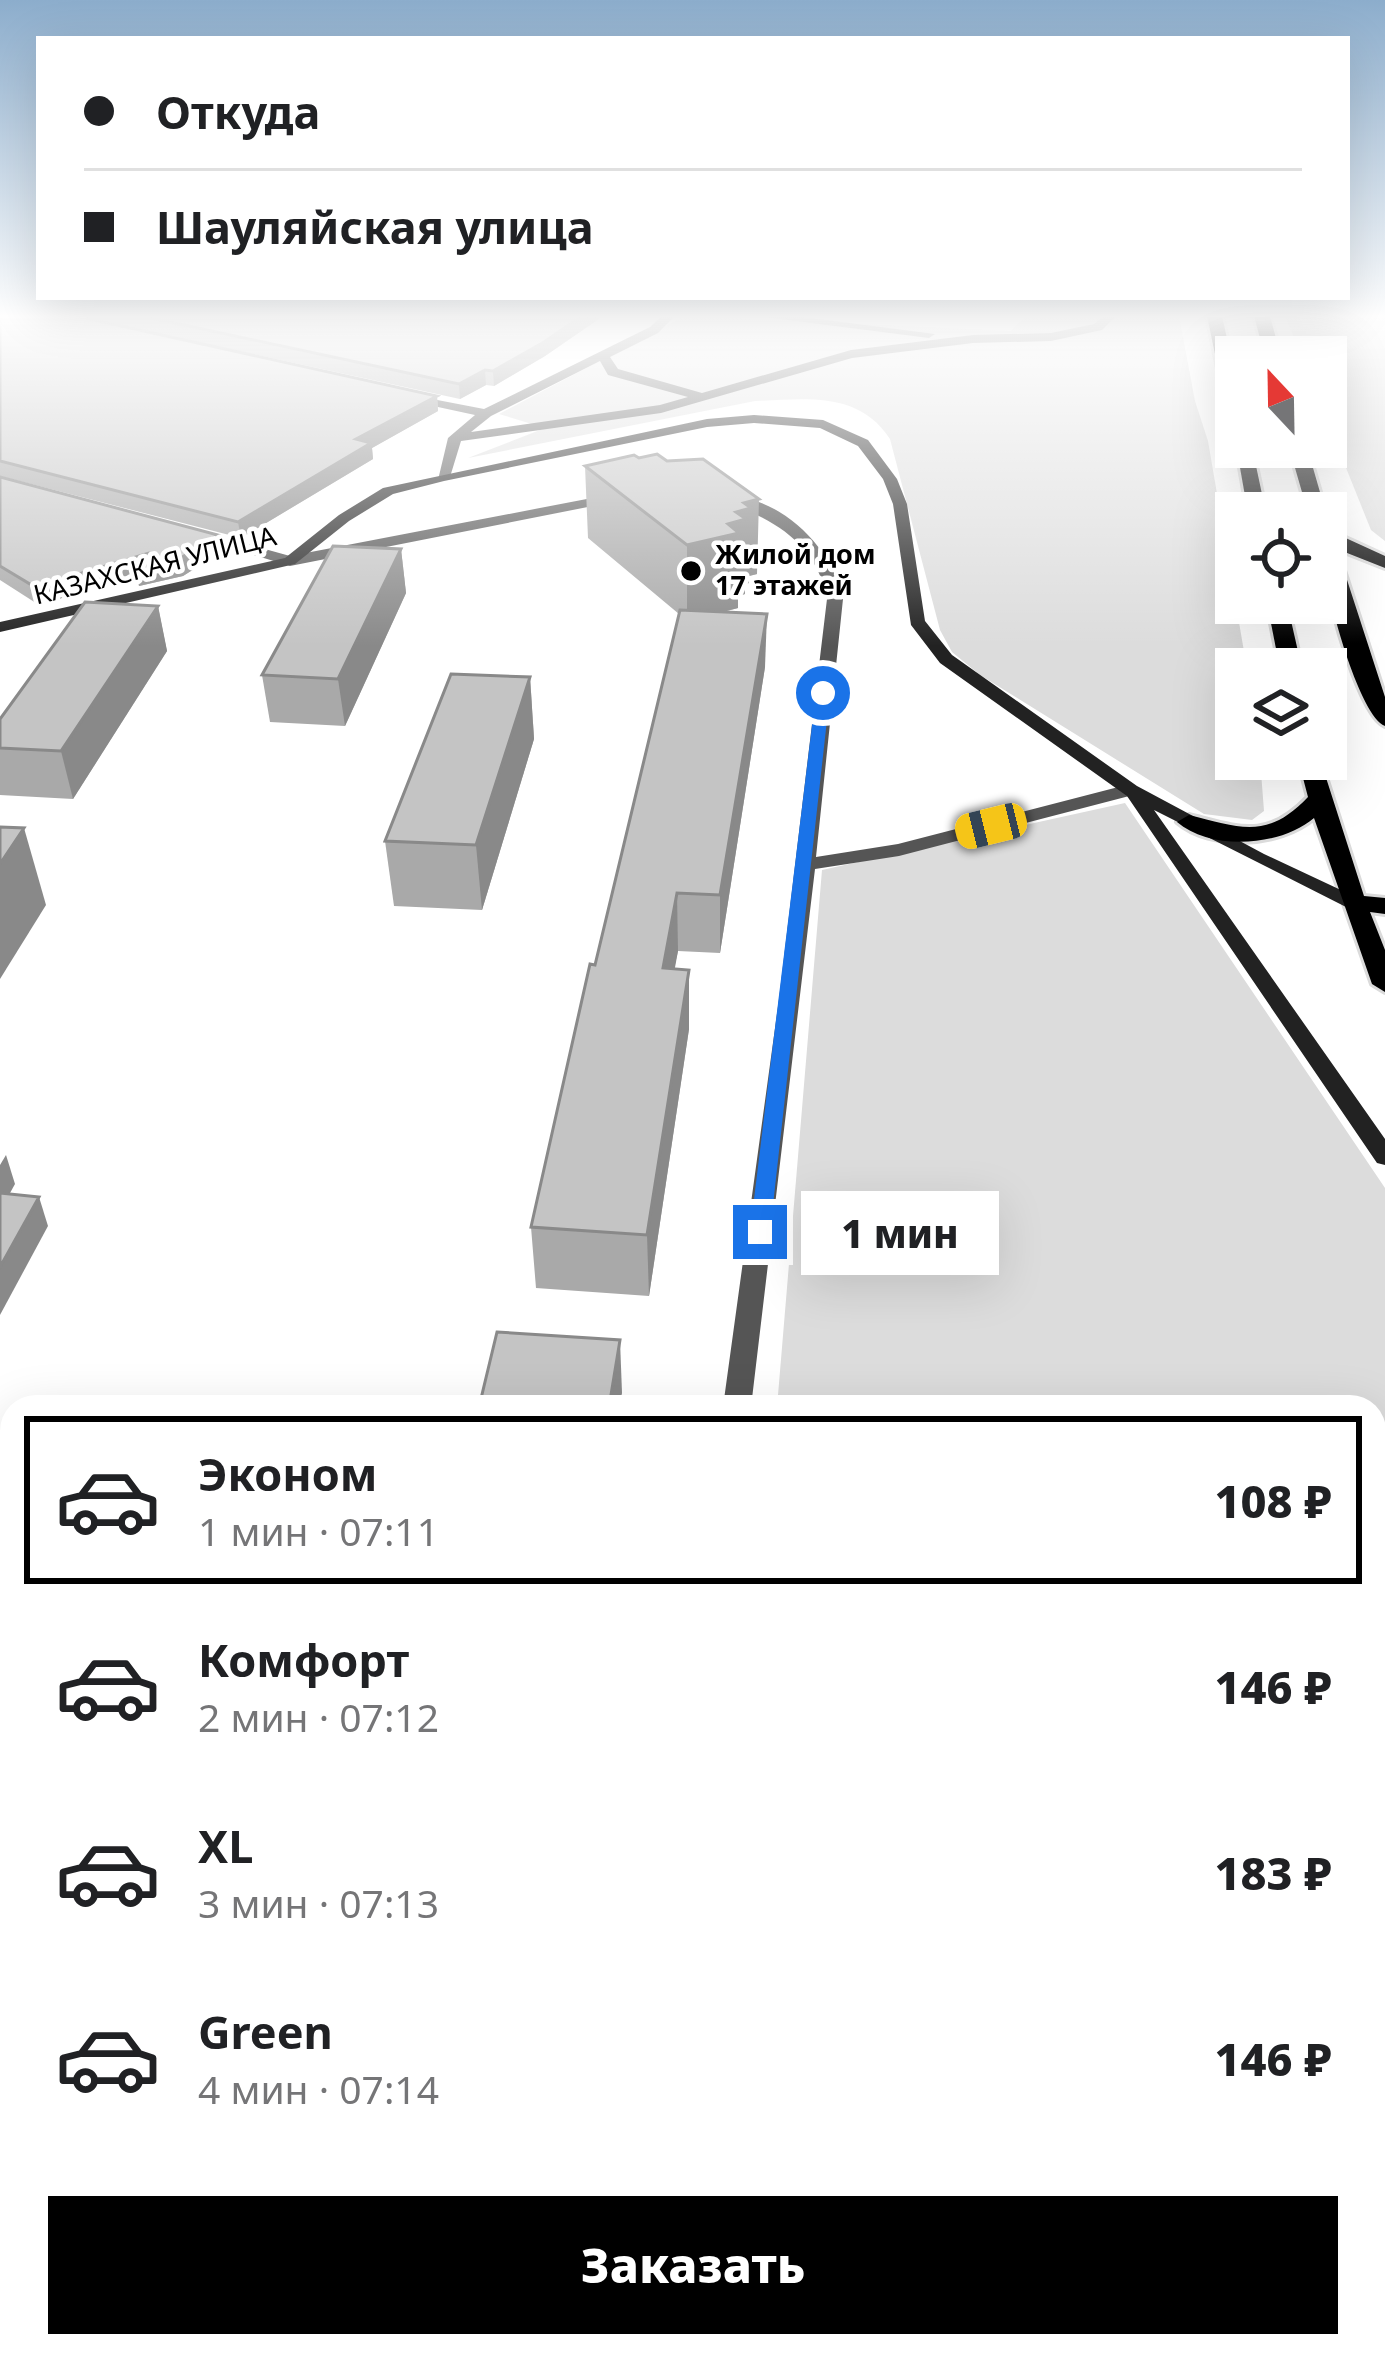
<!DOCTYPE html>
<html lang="ru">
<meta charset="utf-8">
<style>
body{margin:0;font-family:"Noto Sans",sans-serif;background:#f2f2f2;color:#202124;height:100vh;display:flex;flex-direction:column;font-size:45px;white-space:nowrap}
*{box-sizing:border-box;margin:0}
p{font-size:39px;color:#757577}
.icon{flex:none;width:66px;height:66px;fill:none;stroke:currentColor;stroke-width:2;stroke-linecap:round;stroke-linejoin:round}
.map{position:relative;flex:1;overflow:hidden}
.details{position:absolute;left:0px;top:1395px;width:1386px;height:963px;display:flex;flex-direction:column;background:#fff;border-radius:36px 36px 0 0;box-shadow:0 12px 48px #0002}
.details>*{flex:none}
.banner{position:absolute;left:36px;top:36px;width:1314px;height:264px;border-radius:0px;box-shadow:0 12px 48px #0002;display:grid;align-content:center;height:264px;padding:0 48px;background:#fff}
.needle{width:78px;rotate:338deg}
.fabs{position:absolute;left:1215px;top:336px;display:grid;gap:24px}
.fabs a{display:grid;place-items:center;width:132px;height:132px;border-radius:0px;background:#fff;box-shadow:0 12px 48px #0002;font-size:60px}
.end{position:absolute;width:54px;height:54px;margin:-27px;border:15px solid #1a73e8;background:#fff;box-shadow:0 0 0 6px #fff}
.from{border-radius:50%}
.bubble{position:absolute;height:84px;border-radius:0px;background:#fff;box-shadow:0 12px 48px #0002;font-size:39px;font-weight:800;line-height:84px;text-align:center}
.car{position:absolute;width:36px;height:72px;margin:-36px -18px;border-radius:15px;box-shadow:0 0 9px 3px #0007;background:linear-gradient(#f5c518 24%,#345 0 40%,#f5c518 0 76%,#345 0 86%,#f5c518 0)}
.banner b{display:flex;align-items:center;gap:42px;height:114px;font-size:45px}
.banner b+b{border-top:3px solid #e0e0e0}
.banner i{width:30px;height:30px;background:#202124}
ul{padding:21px 0 0;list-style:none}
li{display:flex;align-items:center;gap:36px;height:168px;margin:0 24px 18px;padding:0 24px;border:6px solid transparent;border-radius:0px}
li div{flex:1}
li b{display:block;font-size:45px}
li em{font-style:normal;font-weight:800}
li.on{border-color:#000}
li>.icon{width:108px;height:108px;stroke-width:1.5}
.cta{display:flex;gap:24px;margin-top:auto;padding:24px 48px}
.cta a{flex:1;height:138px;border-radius:0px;background:#000;color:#fff;font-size:48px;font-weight:800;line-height:138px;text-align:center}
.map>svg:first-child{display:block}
.green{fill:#dcdcdc}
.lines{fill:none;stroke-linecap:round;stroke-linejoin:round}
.primary-casing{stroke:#dbdbdb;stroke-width:6}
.minor{fill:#555;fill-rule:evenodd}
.secondary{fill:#222;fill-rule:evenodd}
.primary{fill:#000;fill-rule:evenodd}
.wall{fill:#a9a9a9}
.shaded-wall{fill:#898989}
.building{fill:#c4c4c4;stroke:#898989;stroke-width:3}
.route{fill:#1a73e8}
.poi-dot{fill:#000;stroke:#fff;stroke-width:4.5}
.labels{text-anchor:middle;stroke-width:9;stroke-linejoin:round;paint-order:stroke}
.far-poi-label{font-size:27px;font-weight:bold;fill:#000;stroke:#fff;text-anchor:start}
.far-street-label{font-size:27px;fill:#000;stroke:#fff}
</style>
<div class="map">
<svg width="1385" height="2357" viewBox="0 0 1385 2357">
<rect width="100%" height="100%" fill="#fff"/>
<g class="green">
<path d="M 685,316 L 1011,331 L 1025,316 L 1179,316 L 1195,401 L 1208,441 L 1247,669 L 1236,669 L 1236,759 L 1260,759 L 1264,811 L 1252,820 L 1204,814 L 980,675 L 952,652 L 940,630 L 890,439 C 859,391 807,399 755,401 L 468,458 L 545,428 L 499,414 Z"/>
<path d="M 1285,316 L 1385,316 L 1385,541 L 1371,530 L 1326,418 L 1326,357 L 1302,357 Z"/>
<path d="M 1125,803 L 1385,1188 L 1385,2326 L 1374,2325 L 1374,1407 L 777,1407 L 822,870 Z"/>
<path d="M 666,2346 L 1049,2346 L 1050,2357 L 665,2357 Z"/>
</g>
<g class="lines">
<g class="primary-casing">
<g id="primary">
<path d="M 1207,316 L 1222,316 L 1236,379 L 1236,421 L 1228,416 Z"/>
<path d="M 1254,316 L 1270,316 L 1281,357 L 1265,357 Z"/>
<path d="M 1236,445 L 1252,447 L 1266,513 L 1248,513 Z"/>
<path d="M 1289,447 L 1307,447 L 1326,513 L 1308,513 Z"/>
<path d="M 1326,529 L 1385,556 L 1385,568 L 1337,549 L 1385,697 L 1385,726 C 1360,716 1330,606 1326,577 C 1324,562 1326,545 1326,529 Z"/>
<path d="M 1267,603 L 1287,603 L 1302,669 L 1280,669 Z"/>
<path d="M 1298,759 L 1320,759 L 1364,896 L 1385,898 L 1385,914 L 1370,912 L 1385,950 L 1385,992 L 1372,984 L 1314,818 C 1280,847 1211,851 1177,822 L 1189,815 C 1241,828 1267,840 1308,797 Z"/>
</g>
</g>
<g class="minor">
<path d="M 662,316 L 675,316 L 658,333 L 610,357 L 618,369 L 702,393 L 851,350 L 973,335 L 1051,333 L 1094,324 L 1103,316 L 1116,316 L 1102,330 L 1051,341 L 973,343 L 852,358 L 661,413 L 461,441 L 450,477 L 438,480 L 448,438 L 475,415 L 401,399 L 401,393 L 484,409 L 650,327 ZM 600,361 L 608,375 L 688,397 L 660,405 L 471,432 L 491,416 Z"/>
<path d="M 757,316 L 795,316 L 935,334 L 929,338 Z"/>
<path d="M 618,493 L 625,497 L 623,500 L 290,566 L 181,533 L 189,528 L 290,556 Z"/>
<path d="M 725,496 C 780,495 833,548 843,599 L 816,857 L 898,844 L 1130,784 L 1139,790 L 1137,794 L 899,856 L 815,869 L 751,1407 L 723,1407 L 779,999 L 827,599 C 817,544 774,519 725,502 Z"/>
<path d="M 0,1831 L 12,1833 L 12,1865 L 0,1863 Z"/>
<path d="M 599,2346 L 639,2346 L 637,2357 L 597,2357 Z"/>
</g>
<path class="secondary" d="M 754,415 L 823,420 L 868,440 L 897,479 L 907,504 L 925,621 L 952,655 L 1137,786 L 1264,854 L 1360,899 L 1360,907 L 1346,907 L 1154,810 L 1385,1139 L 1385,1165 L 1377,1163 L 1127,796 L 940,663 L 911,625 L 893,504 L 883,479 L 858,446 L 820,428 L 754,423 L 707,427 L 444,481 L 393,494 L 349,521 L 295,564 L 0,632 L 0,622 L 285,558 L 339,515 L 383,488 L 707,419 Z"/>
<use href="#primary" class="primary"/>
</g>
<g class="wall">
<path d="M 0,316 L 437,396 L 438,411 L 372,448 L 373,459 L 241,538 L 0,476 Z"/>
<path d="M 78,316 L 603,316 L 545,356 L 494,386 L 486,385 L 460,399 Z"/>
<path d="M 639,458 L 757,574 L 749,576 L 749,583 L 745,584 L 745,594 L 738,596 L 738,608 L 723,612 L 765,667 L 720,953 L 678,951 L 674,969 L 689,970 L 689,1029 L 649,1296 L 536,1288 L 531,1227 L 679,614 L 588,538 L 585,466 Z"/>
<path d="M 0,477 L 221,552 L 183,576 L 139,586 L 137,575 L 39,605 L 0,580 Z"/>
<path d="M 401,549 L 406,593 L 345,726 L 270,722 L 262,675 Z"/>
<path d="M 158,606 L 167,651 L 73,799 L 0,795 L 0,719 Z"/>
<path d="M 530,677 L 534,739 L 482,910 L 394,906 L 385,841 Z"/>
</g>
<g class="shaded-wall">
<path d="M 582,316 L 603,316 L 545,356 L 494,386 L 493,371 Z"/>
<path d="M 485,370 L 486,385 L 460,399 L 459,384 Z"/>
<path d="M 437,396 L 438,411 L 372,448 L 373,459 L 241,538 L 238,522 L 356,439 Z"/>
<path d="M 759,499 L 757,574 L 749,576 L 749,583 L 745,584 L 745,594 L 738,596 L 738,608 L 687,621 L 687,545 L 736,512 L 744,503 Z"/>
<path d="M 218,535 L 221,552 L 183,576 L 139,586 L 137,575 L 39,605 L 35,587 Z"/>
<path d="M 401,549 L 406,593 L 345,726 L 338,679 Z"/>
<path d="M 158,606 L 167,651 L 73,799 L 61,751 Z"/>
<path d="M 767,614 L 765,667 L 720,953 L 720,895 Z"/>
<path d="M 530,677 L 534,739 L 482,910 L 476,845 Z"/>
<path d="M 24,828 L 46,905 L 0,979 L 0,864 Z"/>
<path d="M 677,893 L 678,951 L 664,1027 L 663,968 Z"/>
<path d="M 689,970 L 689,1029 L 649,1296 L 647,1235 Z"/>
<path d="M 6,1155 L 15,1184 L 0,1211 L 0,1165 Z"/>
<path d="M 39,1197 L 48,1226 L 0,1315 L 0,1267 Z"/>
<path d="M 620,1340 L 622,1393 L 619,1407 L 609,1407 Z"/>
<path d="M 447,2346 L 468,2346 L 466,2357 L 445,2357 Z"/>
</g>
<g class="building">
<path d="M 0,316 L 76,316 L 437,396 L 356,439 L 371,443 L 238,522 L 0,461 Z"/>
<path d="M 142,316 L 582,316 L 544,342 L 493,371 L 485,370 L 459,384 Z"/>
<path d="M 657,454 L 667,461 L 703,459 L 759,499 L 744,503 L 751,508 L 736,512 L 746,519 L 728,524 L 739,533 L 687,545 L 585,466 L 634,455 L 639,458 Z"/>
<path d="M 0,477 L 218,535 L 179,559 L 135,569 L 146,554 L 35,587 L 0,566 Z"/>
<path d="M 333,546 L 401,549 L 338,679 L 262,675 Z"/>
<path d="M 85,602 L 158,606 L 61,751 L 0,748 L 0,719 Z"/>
<path d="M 680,610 L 767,614 L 720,895 L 677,893 L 663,968 L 689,970 L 647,1235 L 531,1227 L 590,964 L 595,965 Z"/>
<path d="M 451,674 L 530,677 L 476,845 L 385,841 Z"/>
<path d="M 0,827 L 24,828 L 0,864 Z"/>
<path d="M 0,1193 L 39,1197 L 0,1267 Z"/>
<path d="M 497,1332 L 620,1340 L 609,1407 L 479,1407 Z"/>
<path d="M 274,2346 L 447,2346 L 445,2357 L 271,2357 Z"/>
<path d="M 1286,2348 L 1362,2351 L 1364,2357 L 1287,2357 Z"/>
</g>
<linearGradient id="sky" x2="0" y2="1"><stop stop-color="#8cadcc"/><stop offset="0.49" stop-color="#fff"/><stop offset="1" stop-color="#fff" stop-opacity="0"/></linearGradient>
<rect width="1385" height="646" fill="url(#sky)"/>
<path class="route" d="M 823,688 L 830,693 L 770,1232 L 760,1239 L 750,1232 L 816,693 Z"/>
<circle class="poi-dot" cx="691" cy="571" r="12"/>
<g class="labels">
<g class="far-poi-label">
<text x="715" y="564">Жилой дом<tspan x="715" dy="31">17 этажей</tspan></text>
</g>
<g class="far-street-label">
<text transform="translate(155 566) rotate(-14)" y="9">КАЗАХСКАЯ УЛИЦА</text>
</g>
</g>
</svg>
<div class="fabs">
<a><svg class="needle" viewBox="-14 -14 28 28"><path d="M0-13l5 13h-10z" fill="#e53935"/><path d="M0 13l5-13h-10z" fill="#757577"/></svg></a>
<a><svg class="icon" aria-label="locate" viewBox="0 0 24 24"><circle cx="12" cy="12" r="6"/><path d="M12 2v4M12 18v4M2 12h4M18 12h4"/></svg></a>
<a><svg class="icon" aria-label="layers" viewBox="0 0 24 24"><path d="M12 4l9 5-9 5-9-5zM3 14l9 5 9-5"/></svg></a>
</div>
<i class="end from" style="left:823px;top:693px"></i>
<i class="end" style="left:760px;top:1232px"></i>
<div class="bubble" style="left:801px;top:1191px;width:198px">1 мин</div>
<i class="car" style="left:991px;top:826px;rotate:256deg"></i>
<div class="banner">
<b><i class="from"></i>Откуда</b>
<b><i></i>Шауляйская улица</b>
</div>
<section class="details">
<ul>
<li class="on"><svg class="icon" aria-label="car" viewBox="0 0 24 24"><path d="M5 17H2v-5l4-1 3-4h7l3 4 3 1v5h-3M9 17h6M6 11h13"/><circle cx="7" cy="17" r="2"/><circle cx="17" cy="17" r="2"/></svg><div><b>Эконом</b><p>1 мин · 07:11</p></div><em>108 ₽</em></li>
<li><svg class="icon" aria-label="car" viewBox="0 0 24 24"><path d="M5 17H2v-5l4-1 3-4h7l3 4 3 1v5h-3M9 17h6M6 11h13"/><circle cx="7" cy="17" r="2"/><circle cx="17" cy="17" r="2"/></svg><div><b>Комфорт</b><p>2 мин · 07:12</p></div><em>146 ₽</em></li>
<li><svg class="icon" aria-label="car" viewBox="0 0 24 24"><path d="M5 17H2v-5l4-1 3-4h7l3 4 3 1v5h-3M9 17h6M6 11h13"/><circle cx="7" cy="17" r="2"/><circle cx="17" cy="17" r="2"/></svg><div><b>XL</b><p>3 мин · 07:13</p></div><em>183 ₽</em></li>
<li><svg class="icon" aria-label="car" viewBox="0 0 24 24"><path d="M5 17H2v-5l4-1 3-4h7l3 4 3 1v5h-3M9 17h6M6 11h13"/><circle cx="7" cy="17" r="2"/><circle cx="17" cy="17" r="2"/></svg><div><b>Green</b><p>4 мин · 07:14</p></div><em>146 ₽</em></li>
</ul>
<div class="cta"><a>Заказать</a></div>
</section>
</div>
